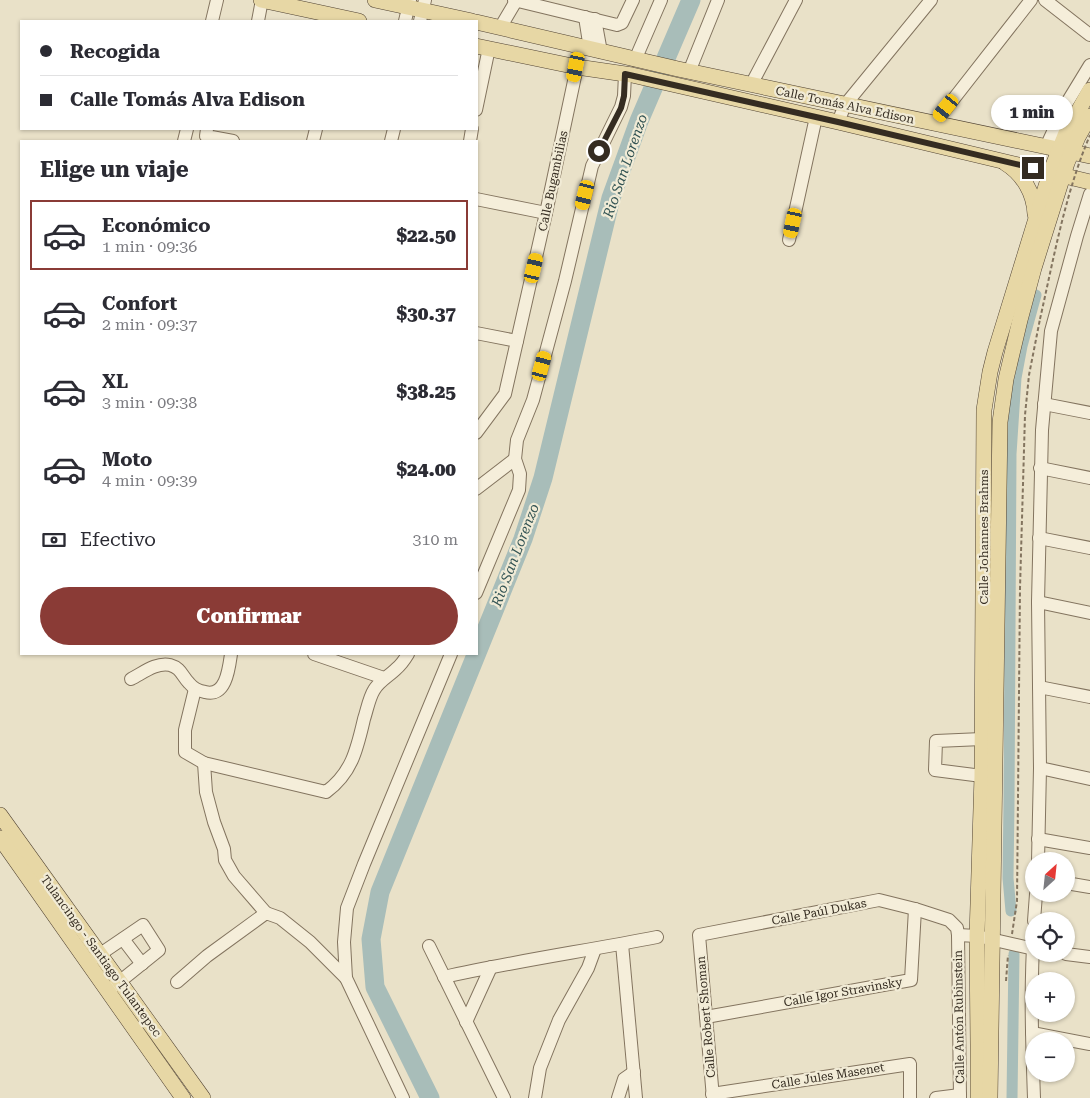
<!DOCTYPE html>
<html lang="es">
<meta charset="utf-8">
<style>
body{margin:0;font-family:"Roboto Serif",serif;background:#f7f7f7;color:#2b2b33;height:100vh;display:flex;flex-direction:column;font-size:19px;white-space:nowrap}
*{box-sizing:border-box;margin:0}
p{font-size:16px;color:#7c7c81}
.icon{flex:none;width:28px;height:28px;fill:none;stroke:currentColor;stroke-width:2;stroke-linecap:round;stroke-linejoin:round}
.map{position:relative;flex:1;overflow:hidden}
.sheet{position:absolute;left:20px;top:140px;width:458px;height:515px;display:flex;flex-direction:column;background:#fff;border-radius:0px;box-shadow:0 1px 4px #0004}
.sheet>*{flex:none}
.banner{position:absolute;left:20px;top:20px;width:458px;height:110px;border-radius:0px;box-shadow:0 1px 4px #0004;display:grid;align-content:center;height:110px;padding:0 20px;background:#fff}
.needle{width:32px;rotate:27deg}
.buttons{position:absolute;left:1025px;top:852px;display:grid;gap:10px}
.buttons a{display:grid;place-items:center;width:50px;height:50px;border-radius:50%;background:#fff;box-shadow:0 1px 4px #0004;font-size:25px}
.end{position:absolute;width:22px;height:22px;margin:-11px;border:6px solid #352c21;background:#fff;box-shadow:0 0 0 2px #fff}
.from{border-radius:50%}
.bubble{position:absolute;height:35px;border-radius:18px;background:#fff;box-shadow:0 1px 4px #0004;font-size:16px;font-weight:800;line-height:35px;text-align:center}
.car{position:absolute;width:15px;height:30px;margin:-15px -8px;border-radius:6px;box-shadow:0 0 4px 1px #0007;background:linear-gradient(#f5c518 24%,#345 0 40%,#f5c518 0 76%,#345 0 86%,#f5c518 0)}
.banner b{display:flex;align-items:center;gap:18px;height:48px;font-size:19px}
.banner b+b{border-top:1px solid #e1e1e2}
.banner i{width:12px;height:12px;background:#2b2b33}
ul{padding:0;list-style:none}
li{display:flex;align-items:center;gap:15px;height:70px;margin:0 10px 8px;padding:0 10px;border:2px solid transparent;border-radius:0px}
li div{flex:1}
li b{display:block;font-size:19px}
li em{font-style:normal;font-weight:800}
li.active{border-color:#8a3b36}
li>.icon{width:45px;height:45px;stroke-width:1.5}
h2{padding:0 20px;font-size:22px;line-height:60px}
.pay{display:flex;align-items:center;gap:12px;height:55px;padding:0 20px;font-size:19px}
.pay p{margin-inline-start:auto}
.button{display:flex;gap:10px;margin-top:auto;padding:10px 20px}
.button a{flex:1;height:58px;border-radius:30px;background:#8a3b36;color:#fff;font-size:20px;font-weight:800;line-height:58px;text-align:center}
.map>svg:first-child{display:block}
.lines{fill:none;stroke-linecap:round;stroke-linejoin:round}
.canal{stroke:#a8bdb9;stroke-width:11}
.river{stroke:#a8bdb9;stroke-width:19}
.minor-casing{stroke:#83745f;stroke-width:14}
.major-casing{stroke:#514333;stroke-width:16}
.path{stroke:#83745f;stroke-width:2;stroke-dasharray:4 2.5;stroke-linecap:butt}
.minor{stroke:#f5eeda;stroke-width:12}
.major{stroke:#e7d7a5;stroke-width:15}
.path-bridge{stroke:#83745f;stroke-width:2;stroke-dasharray:4 2.5;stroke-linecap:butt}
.route{stroke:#352c21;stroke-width:6}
.labels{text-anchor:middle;stroke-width:4.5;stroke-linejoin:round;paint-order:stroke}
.street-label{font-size:12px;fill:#352c21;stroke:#f1ebd6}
.water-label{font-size:14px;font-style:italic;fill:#325353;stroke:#f1ebd6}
</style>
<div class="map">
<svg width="1090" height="1098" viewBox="0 0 1090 1098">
<rect width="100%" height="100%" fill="#e9e1c8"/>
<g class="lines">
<g class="canal">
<path d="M 1011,911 L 1008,878 L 1009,803 L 1011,454 L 1016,378 L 1022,346 L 1036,295"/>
<path d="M 1012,1098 L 1014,954"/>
</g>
<path class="river" d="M 430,1098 L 375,987 L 371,939 L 380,892 L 523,539 L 543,478 L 611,198 L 639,121 L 691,0"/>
<g class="minor-casing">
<g id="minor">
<path d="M 514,0 L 617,25 L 622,23 L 633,0"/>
<path d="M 1045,0 L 1090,35"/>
<path d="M 585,17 L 590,49"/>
<path d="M 595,19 L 601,52"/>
<path d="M 212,21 L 217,0"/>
<path d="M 258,21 L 262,0"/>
<path d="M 405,21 L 410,0"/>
<path d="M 420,21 L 425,0"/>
<path d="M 500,28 L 516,1"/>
<path d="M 635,60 L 661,0"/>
<path d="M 689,72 L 718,0"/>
<path d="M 751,85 L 796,0"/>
<path d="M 476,110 L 489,48"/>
<path d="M 838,122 L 845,105 L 931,0"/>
<path d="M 934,124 L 1031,0"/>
<path d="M 207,129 L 206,136 L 233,141"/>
<path d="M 184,141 L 187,129"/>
<path d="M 313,141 L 316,129"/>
<path d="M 391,141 L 394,129"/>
<path d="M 470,141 L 472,129"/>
<path d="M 1046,147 L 1065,106 L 1090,65"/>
<path d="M 476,199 L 546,213"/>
<path d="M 789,240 L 816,117"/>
<path d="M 476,333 L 517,341"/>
<path d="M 1044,404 L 1090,413"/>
<path d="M 476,433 L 505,394 L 546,213 L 577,67"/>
<path d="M 1040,468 L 1090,478"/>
<path d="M 476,489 L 515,459"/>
<path d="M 1039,538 L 1090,548"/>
<path d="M 476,593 L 519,490 L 520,474 L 515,459 L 517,440 L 533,400 L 565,281 L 592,166 L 621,107 L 624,96 L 625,74"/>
<path d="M 1038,602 L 1090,613"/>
<path d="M 314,654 L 384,678"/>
<path d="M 131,679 C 143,673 156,662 170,665 C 181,668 182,676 189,683 C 193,688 199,691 205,692 C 226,698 229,668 231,654"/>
<path d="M 1039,687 L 1090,697"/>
<path d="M 195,689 L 185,730 L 185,752 L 204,763 L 326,792 C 352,773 357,749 364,719 C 367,710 369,698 374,690 C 379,681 389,676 396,669 C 401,665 405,659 408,654"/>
<path d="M 204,763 L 206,792 L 214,822 L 224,849 L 225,860 L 234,876 L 266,913"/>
<path d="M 1040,768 L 1090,779"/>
<path d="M 982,776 L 935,770 L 936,741 L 982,739"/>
<path d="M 1038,839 L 1090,848"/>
<path d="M 1038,861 L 1040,768 L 1038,602 L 1042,430 L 1051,331 L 1077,236 L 1090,194"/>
<path d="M 1066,883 L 1090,887"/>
<path d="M 1034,921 L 1036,894"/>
<path d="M 958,935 L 977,936 L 1034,949"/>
<path d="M 123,939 L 142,964"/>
<path d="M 622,944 L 636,1098"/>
<path d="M 429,946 L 504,1098"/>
<path d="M 1066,954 L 1090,957"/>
<path d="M 93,959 L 143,925 L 159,950 L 113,987"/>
<path d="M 444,977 C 515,961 586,951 657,937"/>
<path d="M 177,982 L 207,956 L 266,913 L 280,918 L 310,942 L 346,978"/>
<path d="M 706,1017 L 911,980 L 915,909"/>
<path d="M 466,1022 L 491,967"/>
<path d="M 1032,1033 L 1090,1044"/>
<path d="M 712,1094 L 910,1064 L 910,1098"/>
<path d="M 403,1098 L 346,978 L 344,942 L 347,908 L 364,864 L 451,654"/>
<path d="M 535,1098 L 540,1068 L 559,1020 L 588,968 L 595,949"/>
<path d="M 618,1098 L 624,1079 L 634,1072"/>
<path d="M 713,1098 L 699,935 L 879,900 L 915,909 L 949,920 L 957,928 L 958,935 L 960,1098"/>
<path d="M 936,1098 L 960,1095"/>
<path d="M 1034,1098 C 1032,1042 1030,986 1034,931"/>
</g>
</g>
<g class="major-casing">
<g id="major">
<path d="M 261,0 L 359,21"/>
<path d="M 375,0 L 472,21"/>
<path d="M 476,22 L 678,69 L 1090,156"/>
<path d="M 476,46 L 577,67 L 632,75 L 838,122 L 1090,182"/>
<path d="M 1005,163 C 1023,174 1034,193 1035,214"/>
<path d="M 0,815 L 203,1098"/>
<path d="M 0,838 L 183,1098"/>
<path d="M 978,1098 L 978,1044 L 977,936 L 982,776 L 984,410 L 990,372 L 995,352 L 1050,173 L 1066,133 L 1090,90"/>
<path d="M 990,1098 L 1000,422 L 1006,379 L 1020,320 L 1034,268 L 1067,163 L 1078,137 L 1090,116"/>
</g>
</g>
<g class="path">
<path d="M 1012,934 L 1017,901 L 1020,588 L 1025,415 L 1029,375 L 1040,319"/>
<path d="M 1006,981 L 1008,955"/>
</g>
<use href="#minor" class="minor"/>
<use href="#major" class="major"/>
<path class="path-bridge" d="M 1040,319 C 1054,257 1065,194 1090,135"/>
</g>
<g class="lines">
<path class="route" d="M 599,151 L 621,108 L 624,96 L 625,74 L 838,122 L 1033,168"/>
</g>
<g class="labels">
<g class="street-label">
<text transform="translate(845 105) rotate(12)" y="4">Calle Tomás Alva Edison</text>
<text transform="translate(553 181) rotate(-78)" y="4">Calle Bugambilias</text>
<text transform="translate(984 537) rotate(-90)" y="4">Calle Johannes Brahms</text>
<text transform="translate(819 912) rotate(-11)" y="4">Calle Paúl Dukas</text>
<text transform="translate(101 956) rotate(54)" y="4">Tulancingo - Santiago Tulantepec</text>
<text transform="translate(843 992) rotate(-10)" y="4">Calle Igor Stravinsky</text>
<text transform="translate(706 1017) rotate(-95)" y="4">Calle Robert Shoman</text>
<text transform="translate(959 1017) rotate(-91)" y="4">Calle Antón Rubinstein</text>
<text transform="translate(828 1076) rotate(-9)" y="4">Calle Jules Masenet</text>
</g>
<g class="water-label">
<text transform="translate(625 166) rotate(-71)" y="5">Rio San Lorenzo</text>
<text transform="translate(515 555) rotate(-69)" y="5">Rio San Lorenzo</text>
</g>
</g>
</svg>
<div class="buttons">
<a><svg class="needle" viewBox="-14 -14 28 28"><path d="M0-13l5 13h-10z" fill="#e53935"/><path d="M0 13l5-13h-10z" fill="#7c7c81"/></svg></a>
<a><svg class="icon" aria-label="locate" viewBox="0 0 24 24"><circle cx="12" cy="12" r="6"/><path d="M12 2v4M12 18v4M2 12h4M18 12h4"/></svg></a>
<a>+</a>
<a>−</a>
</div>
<i class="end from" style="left:599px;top:151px"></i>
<i class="end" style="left:1033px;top:168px"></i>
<div class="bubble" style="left:991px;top:95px;width:82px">1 min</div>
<i class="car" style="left:576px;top:67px;rotate:192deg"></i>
<i class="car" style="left:946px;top:108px;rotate:219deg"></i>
<i class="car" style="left:585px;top:195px;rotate:194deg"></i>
<i class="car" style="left:793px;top:223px;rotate:192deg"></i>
<i class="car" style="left:534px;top:268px;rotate:13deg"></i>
<i class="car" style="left:542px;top:366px;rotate:15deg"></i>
<div class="banner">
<b><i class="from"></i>Recogida</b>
<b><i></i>Calle Tomás Alva Edison</b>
</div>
<section class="sheet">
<h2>Elige un viaje</h2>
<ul>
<li class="active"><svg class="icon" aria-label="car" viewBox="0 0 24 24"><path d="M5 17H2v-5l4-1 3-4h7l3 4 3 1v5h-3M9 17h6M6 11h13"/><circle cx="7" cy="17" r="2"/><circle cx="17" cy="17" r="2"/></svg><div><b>Económico</b><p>1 min · 09:36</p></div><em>$22.50</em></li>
<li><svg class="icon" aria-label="car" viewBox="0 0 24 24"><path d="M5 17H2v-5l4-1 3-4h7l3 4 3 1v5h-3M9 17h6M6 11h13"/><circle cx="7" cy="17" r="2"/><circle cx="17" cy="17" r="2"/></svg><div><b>Confort</b><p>2 min · 09:37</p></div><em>$30.37</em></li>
<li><svg class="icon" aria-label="car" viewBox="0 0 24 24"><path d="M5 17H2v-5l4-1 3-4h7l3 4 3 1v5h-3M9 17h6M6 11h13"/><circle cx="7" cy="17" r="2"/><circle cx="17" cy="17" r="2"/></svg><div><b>XL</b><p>3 min · 09:38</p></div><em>$38.25</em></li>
<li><svg class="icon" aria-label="car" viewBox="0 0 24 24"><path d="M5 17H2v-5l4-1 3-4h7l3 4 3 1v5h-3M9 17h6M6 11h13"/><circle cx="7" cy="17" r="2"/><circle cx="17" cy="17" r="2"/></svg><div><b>Moto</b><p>4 min · 09:39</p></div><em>$24.00</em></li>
</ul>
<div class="pay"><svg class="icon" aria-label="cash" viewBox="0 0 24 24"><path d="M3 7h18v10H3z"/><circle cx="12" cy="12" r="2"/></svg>Efectivo<p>310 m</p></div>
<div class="button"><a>Confirmar</a></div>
</section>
</div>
